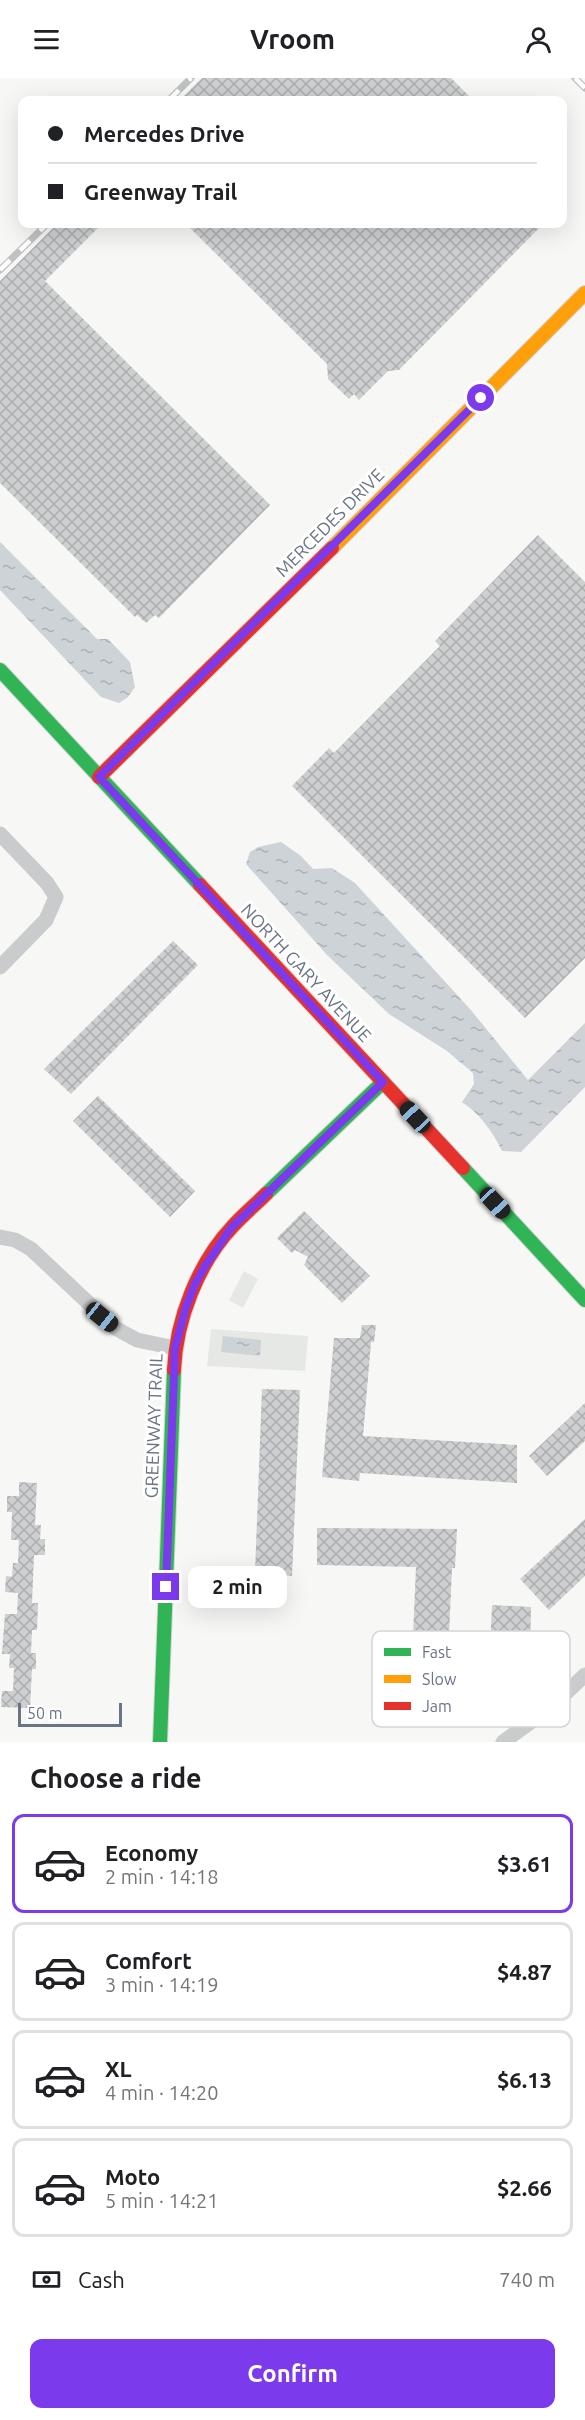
<!DOCTYPE html>
<meta charset="utf-8">
<style>
body{margin:0;font-family:Ubuntu,sans-serif;background:#f2f2f2;color:#202124;height:100vh;display:flex;flex-direction:column;font-size:22px;white-space:nowrap}
*{box-sizing:border-box;margin:0}
p{font-size:20px;color:#757577}
.icon{flex:none;width:33px;height:33px;fill:none;stroke:currentColor;stroke-width:2;stroke-linecap:round;stroke-linejoin:round}
.map{position:relative;height:1664px;overflow:hidden}
.details{display:flex;flex-direction:column;background:#fff;flex:1}
.details>*{flex:none}
.top-card{position:absolute;left:18px;top:18px;width:549px;height:132px;border-radius:12px;box-shadow:0 6px 24px #0002;display:grid;align-content:center;height:132px;padding:0 30px;background:#fff}
.scale{position:absolute;left:18px;bottom:15px;width:104px;box-sizing:border-box;padding-left:6px;border:3px solid #697484;border-top:0;font-size:16px;line-height:21px;white-space:nowrap;color:#697484;-webkit-text-stroke:4px #fff;paint-order:stroke}
.end{position:absolute;width:27px;height:27px;margin:-14px;border:8px solid #7c3aed;background:#fff;box-shadow:0 0 0 3px #fff}
.from{border-radius:50%}
.bubble{position:absolute;height:42px;border-radius:12px;background:#fff;box-shadow:0 6px 24px #0002;font-size:20px;font-weight:700;line-height:42px;text-align:center}
.car{position:absolute;width:18px;height:36px;margin:-18px -9px;border-radius:8px;box-shadow:0 0 4px 2px #0007;background:linear-gradient(#222 24%,#8ab4d8 0 40%,#222 0 76%,#8ab4d8 0 86%,#222 0)}
.top-card b{display:flex;align-items:center;gap:21px;height:57px;font-size:22px}
.top-card b+b{border-top:2px solid #e0e0e0}
.top-card i{width:15px;height:15px;background:#202124}
ul{padding:0;list-style:none}
li{display:flex;align-items:center;gap:18px;height:99px;margin:0 12px 9px;padding:0 18px;border:3px solid #e0e0e0;border-radius:12px}
li div{flex:1}
li b{display:block;font-size:22px}
li em{font-style:normal;font-weight:700}
li.current{border-color:#7c3aed}
li>.icon{width:54px;height:54px;stroke-width:1.5}
h2{padding:0 30px;font-size:27px;line-height:72px}
.pay{display:flex;align-items:center;gap:15px;height:66px;padding:0 30px;font-size:22px}
.pay p{margin-inline-start:auto}
.primary-button{display:flex;gap:12px;margin-top:auto;padding:12px 30px}
.primary-button a{flex:1;height:69px;border-radius:12px;background:#7c3aed;color:#fff;font-size:24px;font-weight:700;line-height:69px;text-align:center}
header{display:flex;justify-content:space-between;align-items:center;height:78px;padding:0 30px;background:#fff;font-size:27px;font-weight:700}
.map>svg:first-child{display:block}
.pitch{fill:#e5e8e4}
.water{fill:url(#water-ripples)}
.building{fill:url(#building-cross-hatch)}
.lines{fill:none;stroke-linecap:round;stroke-linejoin:round}
.fast-casing{stroke:#d4d4d5;stroke-width:16}
.slow-casing{stroke:#d4d4d5;stroke-width:16}
.jam-casing{stroke:#d4d4d5;stroke-width:16}
.street{stroke:#cacbcc;stroke-width:15}
.fast{stroke:#30b455;stroke-width:14}
.slow{stroke:#ff9f0a;stroke-width:14}
.jam{stroke:#e5322d;stroke-width:14}
.rail-casing{stroke:#c0c1c3;stroke-width:7}
.rail{stroke:#fff;stroke-width:4.5;stroke-dasharray:14;stroke-linecap:butt}
.route{stroke:#7c3aed;stroke-width:8}
.labels{text-anchor:middle;stroke-width:6;stroke-linejoin:round;paint-order:stroke}
.street-label{font-size:18px;fill:#697484;stroke:#fff}
.key{fill:#fff;stroke:#d2d5da;stroke-width:1.5}
.key-label{font-size:16px;fill:#697484}
</style>
<header><svg class="icon" aria-label="menu" viewBox="0 0 24 24"><path d="M4 6h16M4 12h16M4 18h16"/></svg>Vroom<svg class="icon" aria-label="person" viewBox="0 0 24 24"><circle cx="12" cy="8" r="4"/><path d="M4 21q1-7 8-7t8 7"/></svg></header>
<div class="map">
<svg width="585" height="1664" viewBox="0 0 585 1664">
<defs>
<pattern id="water-ripples" width="26" height="14" patternUnits="userSpaceOnUse" patternTransform="scale(1.5)"><rect width="26" height="14" fill="#cdd3d6"/><path d="M2 4q2-2 4 0t4 0M15 11q2-2 4 0t4 0" fill="none" stroke="#aab0b3"/></pattern>
<pattern id="building-cross-hatch" width="8" height="8" patternUnits="userSpaceOnUse" patternTransform="scale(1.5)"><rect width="8" height="8" fill="#cecfd1"/><path d="M0 0l8 8M0 8l8-8" fill="none" stroke="#abadaf"/></pattern>
</defs>
<rect width="100%" height="100%" fill="#f7f7f6"/>
<g class="pitch">
<path d="M 244,1193 L 258,1201 L 243,1230 L 229,1222 Z"/>
<path d="M 211,1251 L 308,1258 L 305,1293 L 207,1288 Z"/>
</g>
<g class="water">
<path d="M 0,464 L 97,561 L 108,561 L 130,584 L 135,609 L 128,619 L 119,625 L 101,619 L 0,512 Z"/>
<path d="M 281,764 L 301,778 L 313,791 L 332,790 L 355,805 L 470,931 L 528,1002 L 585,945 L 585,1009 L 521,1074 L 502,1073 C 493,1054 480,1036 462,1024 L 474,1006 L 473,995 L 447,973 L 389,936 L 327,877 L 246,786 L 250,774 L 258,769 Z"/>
<path d="M 223,1258 L 261,1262 L 260,1278 L 221,1274 Z"/>
</g>
<g class="building">
<path d="M 202,0 L 451,0 L 473,22 L 180,22 Z"/>
<path d="M 57,146 L 102,146 L 45,203 L 270,427 L 159,540 L 155,537 L 146,545 L 137,537 L 135,539 L 0,405 L 0,203 Z"/>
<path d="M 186,146 L 543,146 L 399,292 L 388,293 L 359,322 L 354,316 L 349,321 L 328,301 L 327,286 Z"/>
<path d="M 538,457 L 585,504 L 585,880 L 525,940 L 292,708 L 329,670 L 334,675 L 440,568 L 435,563 Z"/>
<path d="M 173,863 L 198,887 L 71,1016 L 44,991 Z"/>
<path d="M 98,1018 L 195,1113 L 170,1139 L 73,1043 Z"/>
<path d="M 304,1133 L 370,1198 L 342,1225 L 304,1187 L 308,1179 L 295,1172 L 292,1175 L 277,1160 Z"/>
<path d="M 362,1247 L 376,1247 L 374,1264 L 371,1264 L 363,1358 L 517,1367 L 517,1405 L 360,1395 L 359,1403 L 322,1399 L 334,1260 L 360,1260 Z"/>
<path d="M 262,1311 L 300,1312 L 292,1498 L 255,1495 Z"/>
<path d="M 585,1325 L 585,1363 L 547,1398 L 529,1378 Z"/>
<path d="M 19,1404 L 37,1405 L 35,1447 L 41,1447 L 40,1461 L 45,1461 L 45,1477 L 34,1477 L 32,1525 L 38,1525 L 37,1552 L 32,1552 L 31,1575 L 36,1575 L 36,1591 L 32,1591 L 30,1630 L 1,1629 L 2,1613 L 13,1613 L 14,1590 L 9,1590 L 10,1576 L 2,1576 L 5,1536 L 17,1536 L 18,1515 L 5,1514 L 6,1498 L 12,1499 L 13,1485 L 18,1485 L 19,1462 L 11,1462 L 12,1434 L 7,1434 L 7,1418 L 19,1418 Z"/>
<path d="M 585,1441 L 585,1498 L 549,1532 L 520,1501 Z"/>
<path d="M 317,1450 L 457,1451 L 455,1490 L 452,1490 L 445,1649 L 409,1648 L 416,1489 L 317,1487 Z"/>
<path d="M 492,1527 L 531,1529 L 530,1571 L 490,1570 Z"/>
</g>
<g class="lines">
<g class="fast-casing">
<g id="fast">
<path d="M 0,592 L 200,807"/>
<path d="M 463,1090 L 585,1222"/>
<path d="M 266,1116 L 383,1004"/>
<path d="M 160,1664 L 174,1292"/>
</g>
</g>
<g class="slow-casing">
<path id="slow" d="M 332,470 L 585,215"/>
</g>
<g class="jam-casing">
<g id="jam">
<path d="M 99,699 L 332,470"/>
<path d="M 200,807 L 463,1090"/>
<path d="M 174,1292 C 176,1242 198,1185 233,1148 C 243,1137 255,1127 266,1116"/>
</g>
</g>
<g class="street">
<path d="M 0,756 L 47,805 L 56,819 L 46,842 L 0,889"/>
<path d="M 0,1159 L 15,1162 L 31,1171 L 115,1250 L 137,1262 L 175,1270"/>
<path d="M 503,1664 L 550,1630 L 585,1597"/>
</g>
<use href="#fast" class="fast"/>
<use href="#slow" class="slow"/>
<use href="#jam" class="jam"/>
<g class="rail-casing">
<g id="rail">
<path d="M 575,0 L 585,10"/>
<path d="M 169,22 L 191,0"/>
<path d="M 0,192 L 47,146"/>
</g>
</g>
<use href="#rail" class="rail"/>
</g>
<g class="lines">
<path class="route" d="M 166,1509 L 175,1270 L 186,1229 L 195,1206 L 205,1188 L 231,1150 L 383,1004 L 99,699 L 481,320"/>
</g>
<g class="labels">
<g class="street-label">
<text transform="translate(330 445) rotate(-45)" y="6">MERCEDES DRIVE</text>
<text transform="translate(306 895) rotate(47)" y="6">NORTH GARY AVENUE</text>
<text transform="translate(154 1348) rotate(-88)" y="6">GREENWAY TRAIL</text>
</g>
</g>
<rect x="372" y="1553" width="198" height="96" rx="9" class="key"/>
<rect x="384" y="1570" width="27" height="8" fill="#30b455"/>
<rect x="384" y="1597" width="27" height="8" fill="#ff9f0a"/>
<rect x="384" y="1624" width="27" height="8" fill="#e5322d"/>
<g class="key-label">
<text x="422" y="1580">Fast</text>
<text x="422" y="1607">Slow</text>
<text x="422" y="1634">Jam</text>
</g>
</svg>
<div class="scale">50 m</div>
<i class="end from" style="left:481px;top:320px"></i>
<i class="end" style="left:166px;top:1509px"></i>
<div class="bubble" style="left:188px;top:1488px;width:99px">2 min</div>
<i class="car" style="left:415px;top:1039px;rotate:317deg"></i>
<i class="car" style="left:495px;top:1125px;rotate:137deg"></i>
<i class="car" style="left:102px;top:1239px;rotate:129deg"></i>
<div class="top-card">
<b><i class="from"></i>Mercedes Drive</b>
<b><i></i>Greenway Trail</b>
</div>
</div>
<section class="details">
<h2>Choose a ride</h2>
<ul>
<li class="current"><svg class="icon" aria-label="car" viewBox="0 0 24 24"><path d="M5 17H2v-5l4-1 3-4h7l3 4 3 1v5h-3M9 17h6M6 11h13"/><circle cx="7" cy="17" r="2"/><circle cx="17" cy="17" r="2"/></svg><div><b>Economy</b><p>2 min · 14:18</p></div><em>$3.61</em></li>
<li><svg class="icon" aria-label="car" viewBox="0 0 24 24"><path d="M5 17H2v-5l4-1 3-4h7l3 4 3 1v5h-3M9 17h6M6 11h13"/><circle cx="7" cy="17" r="2"/><circle cx="17" cy="17" r="2"/></svg><div><b>Comfort</b><p>3 min · 14:19</p></div><em>$4.87</em></li>
<li><svg class="icon" aria-label="car" viewBox="0 0 24 24"><path d="M5 17H2v-5l4-1 3-4h7l3 4 3 1v5h-3M9 17h6M6 11h13"/><circle cx="7" cy="17" r="2"/><circle cx="17" cy="17" r="2"/></svg><div><b>XL</b><p>4 min · 14:20</p></div><em>$6.13</em></li>
<li><svg class="icon" aria-label="car" viewBox="0 0 24 24"><path d="M5 17H2v-5l4-1 3-4h7l3 4 3 1v5h-3M9 17h6M6 11h13"/><circle cx="7" cy="17" r="2"/><circle cx="17" cy="17" r="2"/></svg><div><b>Moto</b><p>5 min · 14:21</p></div><em>$2.66</em></li>
</ul>
<div class="pay"><svg class="icon" aria-label="cash" viewBox="0 0 24 24"><path d="M3 7h18v10H3z"/><circle cx="12" cy="12" r="2"/></svg>Cash<p>740 m</p></div>
<div class="primary-button"><a>Confirm</a></div>
</section>
